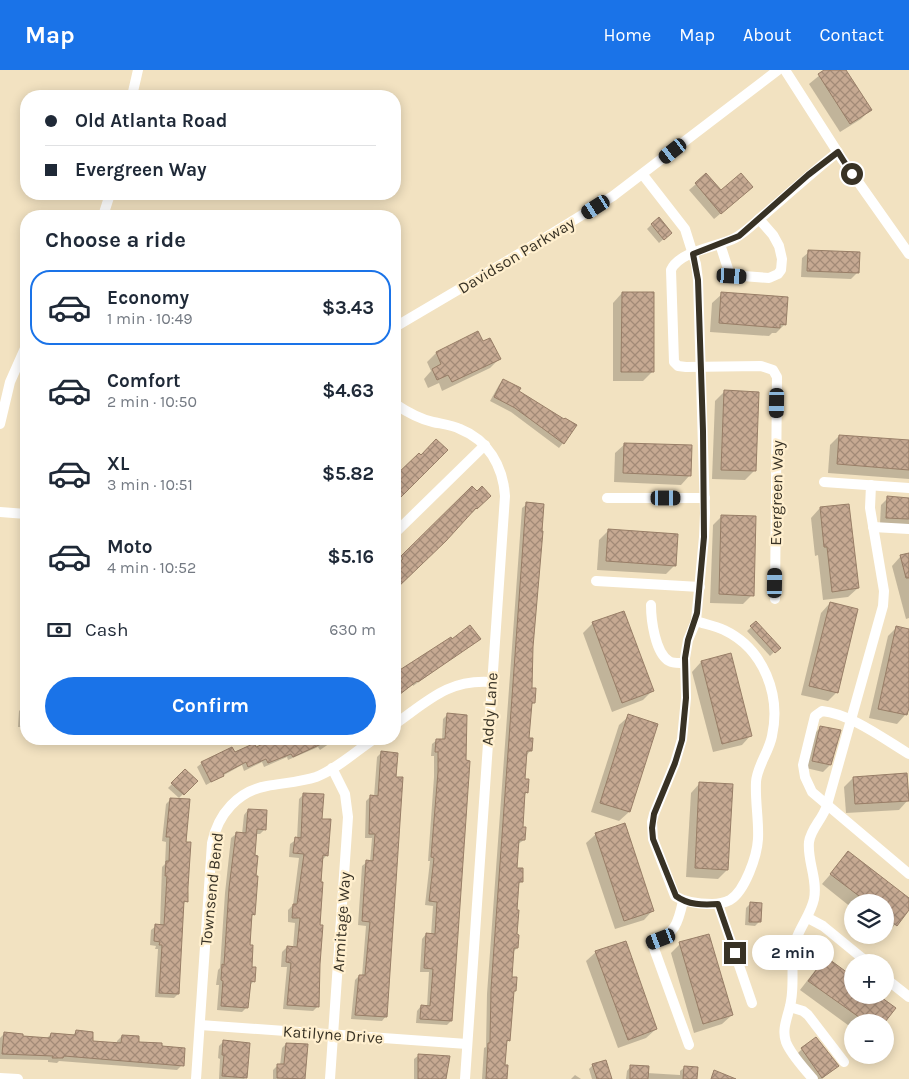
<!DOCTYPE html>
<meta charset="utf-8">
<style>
body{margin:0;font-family:Karla,sans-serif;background:#f2f2f3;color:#1f2937;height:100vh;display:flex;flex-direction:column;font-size:19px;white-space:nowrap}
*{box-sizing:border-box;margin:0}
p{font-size:16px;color:#747a83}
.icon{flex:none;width:28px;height:28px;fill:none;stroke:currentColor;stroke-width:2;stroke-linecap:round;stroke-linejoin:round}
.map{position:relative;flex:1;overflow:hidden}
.sheet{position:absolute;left:20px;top:140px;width:381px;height:535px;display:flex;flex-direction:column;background:#fff;border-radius:20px;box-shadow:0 2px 12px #0003}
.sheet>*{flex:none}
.top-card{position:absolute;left:20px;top:20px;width:381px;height:110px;border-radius:20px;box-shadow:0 2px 12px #0003;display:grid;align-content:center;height:110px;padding:0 25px;background:#fff}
.controls{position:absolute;left:844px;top:824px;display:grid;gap:10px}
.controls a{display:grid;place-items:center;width:50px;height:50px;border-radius:50%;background:#fff;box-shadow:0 2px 12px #0003;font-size:25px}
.end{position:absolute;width:22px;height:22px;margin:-11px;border:6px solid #383225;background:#fff;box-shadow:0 0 0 2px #fff}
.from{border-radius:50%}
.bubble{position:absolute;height:35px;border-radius:18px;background:#fff;box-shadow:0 2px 12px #0003;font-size:16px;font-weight:700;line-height:35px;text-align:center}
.car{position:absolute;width:15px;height:30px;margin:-15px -8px;border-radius:6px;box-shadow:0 0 4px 1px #0007;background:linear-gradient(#222 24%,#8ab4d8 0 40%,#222 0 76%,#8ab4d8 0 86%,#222 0)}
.top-card b{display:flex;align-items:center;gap:18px;height:48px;font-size:19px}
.top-card b+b{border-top:1px solid #e0e1e3}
.top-card i{width:12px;height:12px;background:#1f2937}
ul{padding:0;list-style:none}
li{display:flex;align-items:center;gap:15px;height:75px;margin:0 10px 8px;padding:0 15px;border:2px solid transparent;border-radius:20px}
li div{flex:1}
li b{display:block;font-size:19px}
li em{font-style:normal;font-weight:700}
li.selected{border-color:#1a73e8}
li>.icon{width:45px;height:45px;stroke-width:1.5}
h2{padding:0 25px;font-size:22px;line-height:60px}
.pay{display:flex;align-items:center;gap:12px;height:55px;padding:0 25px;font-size:19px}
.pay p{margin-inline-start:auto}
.button{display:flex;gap:10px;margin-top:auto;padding:10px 25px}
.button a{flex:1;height:58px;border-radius:30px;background:#1a73e8;color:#fff;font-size:20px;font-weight:700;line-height:58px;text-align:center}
header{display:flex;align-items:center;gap:30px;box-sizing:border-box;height:70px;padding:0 25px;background:#1a73e8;color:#fff}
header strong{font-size:24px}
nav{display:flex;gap:28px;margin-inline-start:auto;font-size:18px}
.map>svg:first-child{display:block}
.shadow{fill:#0003}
.building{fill:url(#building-cross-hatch);stroke:#987e67}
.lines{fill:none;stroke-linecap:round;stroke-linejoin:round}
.minor{stroke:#fff;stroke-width:10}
.route{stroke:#383225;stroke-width:6}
.labels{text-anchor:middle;stroke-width:4.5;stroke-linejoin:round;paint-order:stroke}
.street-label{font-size:16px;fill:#383225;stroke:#ffefce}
</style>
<header>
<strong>Map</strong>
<nav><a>Home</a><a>Map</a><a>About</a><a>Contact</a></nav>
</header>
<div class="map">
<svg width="909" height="1009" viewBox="0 0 909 1009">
<defs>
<pattern id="building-cross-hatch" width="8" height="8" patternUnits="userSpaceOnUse" patternTransform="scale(1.25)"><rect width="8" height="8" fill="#c6a992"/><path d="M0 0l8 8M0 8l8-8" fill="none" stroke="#a28a77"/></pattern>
</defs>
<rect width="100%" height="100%" fill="#f2e2c1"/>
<g class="shadow">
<path d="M 826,0 L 844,0 L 870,40 L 861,49 L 840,62 L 809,14 Z"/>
<path d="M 696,114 L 721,122 L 745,123 L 714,149 L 689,120 Z"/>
<path d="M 651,155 L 666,167 L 659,173 L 647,159 Z"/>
<path d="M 809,182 L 858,202 L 851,209 L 801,207 L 802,188 Z"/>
<path d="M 622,223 L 652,302 L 643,311 L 613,311 L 613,233 Z"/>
<path d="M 722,224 L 785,254 L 776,263 L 772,263 L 769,266 L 710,262 L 712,233 Z"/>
<path d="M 477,263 L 482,273 L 499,289 L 490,298 L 442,321 L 439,313 L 428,318 L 424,309 L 431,301 L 427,292 L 436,283 Z"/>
<path d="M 503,310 L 518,321 L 563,373 L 559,378 L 511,342 L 490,331 L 499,315 Z"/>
<path d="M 724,322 L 754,401 L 745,410 L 712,409 L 715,331 Z"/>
<path d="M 839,366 L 909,371 L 909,409 L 828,403 L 830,375 Z"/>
<path d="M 625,374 L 690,405 L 681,415 L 614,412 L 615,383 Z"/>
<path d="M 477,423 L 489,426 L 472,443 L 471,441 L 395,519 L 395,497 L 400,493 L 398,491 L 442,449 Z"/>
<path d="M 888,428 L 909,429 L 909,456 L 880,454 L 881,435 Z"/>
<path d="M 527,434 L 532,576 L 531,619 L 534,632 L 530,636 L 528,669 L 530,681 L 526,686 L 524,710 L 527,722 L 524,726 L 521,758 L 524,770 L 518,774 L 516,799 L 521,811 L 518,815 L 516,866 L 517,878 L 512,883 L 510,908 L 512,923 L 509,970 L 505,974 L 503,996 L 506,1009 L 482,1009 L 484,978 L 486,977 L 487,924 L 522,438 Z"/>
<path d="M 820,438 L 858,518 L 848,527 L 823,530 L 818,485 L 815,486 L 811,448 Z"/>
<path d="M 722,446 L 752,525 L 743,534 L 710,533 L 713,455 Z"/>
<path d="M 608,461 L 675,495 L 666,504 L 597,500 L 599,470 Z"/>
<path d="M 909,484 L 909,548 L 906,549 L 892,496 L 901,486 Z"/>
<path d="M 830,533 L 837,622 L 828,631 L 801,625 L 821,543 Z"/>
<path d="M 623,542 L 652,621 L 643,630 L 612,642 L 583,563 L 592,554 Z"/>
<path d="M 756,553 L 779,577 L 770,586 L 747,561 Z"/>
<path d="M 897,557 L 909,560 L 909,632 L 906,644 L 897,654 L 869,648 L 888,566 Z"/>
<path d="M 479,569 L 413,616 L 412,614 L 395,627 L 395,606 L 451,570 Z"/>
<path d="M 701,592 L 751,665 L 742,675 L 713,682 L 692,602 Z"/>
<path d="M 23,637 L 26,637 L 26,657 L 18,657 L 19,641 Z"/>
<path d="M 448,644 L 451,951 L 447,955 L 416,953 L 417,941 L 421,936 L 427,937 L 429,902 L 420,902 L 422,869 L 426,864 L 431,865 L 433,836 L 425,835 L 430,791 L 428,791 L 434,707 L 434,686 L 431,686 L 432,674 L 437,670 L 442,670 L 443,649 Z"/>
<path d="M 629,646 L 657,654 L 629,742 L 619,751 L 591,742 L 619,655 Z"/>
<path d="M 821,657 L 830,695 L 823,702 L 806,698 L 814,664 Z"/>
<path d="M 278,669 L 280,674 L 292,669 L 336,669 L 320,680 L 318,677 L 288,690 L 287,687 L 264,697 L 262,692 L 244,701 L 242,695 L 206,715 L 197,697 L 202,693 L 256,678 Z"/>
<path d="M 381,683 L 386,946 L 382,951 L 351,949 L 355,910 L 359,906 L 362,906 L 366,856 L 358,855 L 362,796 L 367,792 L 370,792 L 372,768 L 365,768 L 366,731 L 371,726 L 374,727 L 377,687 Z"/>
<path d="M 185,701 L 196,711 L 179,728 L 168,718 Z"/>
<path d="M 853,708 L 908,730 L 899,740 L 846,743 L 844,717 Z"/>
<path d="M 700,713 L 727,800 L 718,809 L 686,807 L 691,723 Z"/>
<path d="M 304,724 L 321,750 L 327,785 L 322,790 L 319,856 L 318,936 L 313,941 L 283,939 L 287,897 L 281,897 L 282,882 L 287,877 L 293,878 L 295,853 L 288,852 L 288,840 L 293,835 L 299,788 L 289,787 L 290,774 L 297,769 L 299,729 Z"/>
<path d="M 171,729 L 185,773 L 186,831 L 183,834 L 178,924 L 174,928 L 155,927 L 158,879 L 155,879 L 156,876 L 150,875 L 151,860 L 156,856 L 160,856 L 162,797 L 165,794 L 166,772 L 162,771 L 166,734 Z"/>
<path d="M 248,740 L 265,759 L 260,764 L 256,764 L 254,786 L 254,844 L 251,847 L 249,876 L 254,911 L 249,916 L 247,937 L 242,942 L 217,940 L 219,915 L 216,915 L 218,900 L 220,898 L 225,823 L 231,768 L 236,764 L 242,764 L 244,745 Z"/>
<path d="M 596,764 L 653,840 L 644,850 L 615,859 L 586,773 Z"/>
<path d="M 849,783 L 909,829 L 909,838 L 887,864 L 885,863 L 885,832 L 852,832 L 852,838 L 822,814 Z"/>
<path d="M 750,834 L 759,852 L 755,856 L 745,855 L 746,838 Z"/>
<path d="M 680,874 L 732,945 L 722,954 L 694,963 L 671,883 Z"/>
<path d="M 596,882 L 656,959 L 646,968 L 618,978 L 586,891 Z"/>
<path d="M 826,889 L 852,908 L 852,925 L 876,925 L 894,938 L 884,952 L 852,952 L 852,958 L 800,920 L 817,898 Z"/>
<path d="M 76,962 L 91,972 L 117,974 L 117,971 L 122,966 L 182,995 L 177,1000 L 59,991 L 57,993 L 48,992 L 48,990 L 0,989 L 0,968 L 4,964 L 22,968 L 46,969 L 51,964 L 72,966 Z"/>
<path d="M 223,972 L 246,1007 L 244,1009 L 219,1009 L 220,989 L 218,988 L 219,976 Z"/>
<path d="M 286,974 L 306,976 L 304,1009 L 273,1009 L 273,1000 L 278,995 L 280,996 L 282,978 Z"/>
<path d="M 802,979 L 837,996 L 822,1009 L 812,1009 L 795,986 Z"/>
<path d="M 419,985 L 446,1009 L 414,1009 L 414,989 Z"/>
<path d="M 593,995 L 611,1009 L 592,1009 L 589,999 Z"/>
<path d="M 631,996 L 647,1003 L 680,1005 L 680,1001 L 685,997 L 696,1009 L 626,1009 L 627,1001 Z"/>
<path d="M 575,1005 L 581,1009 L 571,1009 Z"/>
</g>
<g class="building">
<path d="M 824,0 L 846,0 L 872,40 L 850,54 L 818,4 Z"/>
<path d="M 706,103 L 721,120 L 741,103 L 753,117 L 721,144 L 695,113 Z"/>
<path d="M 659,147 L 672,163 L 664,170 L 651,154 Z"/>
<path d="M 808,180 L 860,182 L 859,203 L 807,201 Z"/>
<path d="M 622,222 L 654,222 L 654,302 L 621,302 Z"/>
<path d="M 721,222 L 788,227 L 786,255 L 780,254 L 780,258 L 719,253 Z"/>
<path d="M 478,261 L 483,271 L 490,268 L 501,289 L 452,312 L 448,305 L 437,310 L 432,299 L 441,294 L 436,282 Z"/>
<path d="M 503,309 L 521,318 L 519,321 L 564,349 L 565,348 L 577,355 L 564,374 L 515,338 L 494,327 Z"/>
<path d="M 724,320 L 759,322 L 756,401 L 721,400 Z"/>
<path d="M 839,365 L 909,370 L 909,400 L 837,394 Z"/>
<path d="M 436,369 L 448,380 L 395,433 L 395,406 L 419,383 L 421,385 Z"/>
<path d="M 624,373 L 692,375 L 691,406 L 623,403 Z"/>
<path d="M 472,416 L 477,421 L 482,416 L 491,426 L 477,439 L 476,438 L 446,471 L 395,520 L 395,496 L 403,489 L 401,486 Z"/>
<path d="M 887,426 L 909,428 L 909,449 L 886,448 Z"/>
<path d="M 526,432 L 544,434 L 542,461 L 543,461 L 533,577 L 532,618 L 536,618 L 535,633 L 532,633 L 529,668 L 533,668 L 532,681 L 527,681 L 525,709 L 529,709 L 528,723 L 525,722 L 523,757 L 526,757 L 525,770 L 519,770 L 517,798 L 523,798 L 523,812 L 519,812 L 517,840 L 519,840 L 517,864 L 519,865 L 518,878 L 514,878 L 512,907 L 517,907 L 516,921 L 514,921 L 510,971 L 507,970 L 505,995 L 508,995 L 507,1009 L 486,1009 L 488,973 L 490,973 L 491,919 Z"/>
<path d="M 849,434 L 859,518 L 832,522 L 827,477 L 824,477 L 820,437 Z"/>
<path d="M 721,445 L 756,446 L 754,526 L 719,524 Z"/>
<path d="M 608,459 L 678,464 L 676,496 L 606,491 Z"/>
<path d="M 909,483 L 909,508 L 906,508 L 900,485 Z"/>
<path d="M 830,532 L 858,539 L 838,623 L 809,616 Z"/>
<path d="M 624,541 L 654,621 L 622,633 L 592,552 Z"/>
<path d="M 756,551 L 781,578 L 775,583 L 750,556 Z"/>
<path d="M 470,555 L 481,569 L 418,612 L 417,611 L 395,628 L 395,603 L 451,567 L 452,569 Z"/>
<path d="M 896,556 L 909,559 L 909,638 L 907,645 L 878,639 Z"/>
<path d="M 731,583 L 752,666 L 722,674 L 701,591 Z"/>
<path d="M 447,643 L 467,645 L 466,690 L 470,691 L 452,951 L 420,949 L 421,935 L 430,936 L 433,899 L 424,898 L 426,863 L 435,864 L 437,832 L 429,831 L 434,788 L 431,787 L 438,702 L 438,682 L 435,682 L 436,669 L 445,669 Z"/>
<path d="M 628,644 L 658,654 L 630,742 L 600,733 Z"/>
<path d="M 820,656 L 841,660 L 831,695 L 812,691 Z"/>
<path d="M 275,669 L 280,669 L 281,672 L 289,669 L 332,669 L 293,687 L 291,684 L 268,693 L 266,689 L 248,697 L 246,692 L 223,704 L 224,706 L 211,712 L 201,692 L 232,677 L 235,682 L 255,673 L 256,677 Z"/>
<path d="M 381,681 L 398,683 L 396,707 L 403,707 L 387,947 L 355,945 L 359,905 L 365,905 L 370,852 L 362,851 L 366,790 L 373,791 L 375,764 L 369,764 L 370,725 L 378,726 Z"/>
<path d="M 185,699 L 198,711 L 184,725 L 171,713 Z"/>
<path d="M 907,703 L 909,731 L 855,734 L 853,707 Z"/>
<path d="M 699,712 L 733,714 L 728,800 L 695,798 Z"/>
<path d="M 303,723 L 324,724 L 322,749 L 331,749 L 328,786 L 323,785 L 321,812 L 323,812 L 320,855 L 323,855 L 320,894 L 319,937 L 287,935 L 291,893 L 286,892 L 287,876 L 297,877 L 300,848 L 292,848 L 293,834 L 297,834 L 304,784 L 293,783 L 295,767 L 301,768 Z"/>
<path d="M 170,728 L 190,729 L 186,772 L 191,772 L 188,817 L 188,832 L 184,831 L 179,924 L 159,923 L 162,875 L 159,875 L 160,872 L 154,871 L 155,854 L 164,855 L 167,806 L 165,806 L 166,791 L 169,791 L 170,767 L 166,767 Z"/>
<path d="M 248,739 L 267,740 L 266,760 L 257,759 L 255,785 L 258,786 L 256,806 L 258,806 L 255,845 L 252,844 L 250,875 L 253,875 L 252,897 L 256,897 L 255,912 L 251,911 L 248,938 L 221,936 L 223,911 L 221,910 L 222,894 L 224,895 L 229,818 L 236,762 L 246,763 Z"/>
<path d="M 625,753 L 654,841 L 624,851 L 595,763 Z"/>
<path d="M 848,781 L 909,828 L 909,840 L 897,856 L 885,847 L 885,832 L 867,832 L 830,804 Z"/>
<path d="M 750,832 L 762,833 L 761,852 L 749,852 Z"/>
<path d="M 709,864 L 733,945 L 703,954 L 679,872 Z"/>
<path d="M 626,871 L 657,959 L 628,970 L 595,881 Z"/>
<path d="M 826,887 L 852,906 L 852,925 L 878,925 L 896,938 L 885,952 L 866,952 L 808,911 Z"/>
<path d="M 76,960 L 93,962 L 93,971 L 121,973 L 122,965 L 139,966 L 139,972 L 162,973 L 162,976 L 185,978 L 184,996 L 64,986 L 63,988 L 52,988 L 53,986 L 2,984 L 4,962 L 23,964 L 23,966 L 50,968 L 51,963 L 75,965 Z"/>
<path d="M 816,967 L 839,996 L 822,1008 L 801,978 Z"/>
<path d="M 223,970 L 250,973 L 247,1008 L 222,1006 L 224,985 L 222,985 Z"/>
<path d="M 286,973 L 308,974 L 305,1009 L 277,1008 L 277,994 L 284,994 Z"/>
<path d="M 418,984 L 450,986 L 446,1009 L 418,1009 Z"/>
<path d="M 606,990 L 612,1009 L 597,1009 L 592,994 Z"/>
<path d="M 630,995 L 649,996 L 648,1009 L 630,1009 Z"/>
<path d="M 684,996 L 698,997 L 697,1009 L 683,1009 Z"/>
<path d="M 714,1000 L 736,1009 L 711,1009 Z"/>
</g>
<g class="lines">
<g class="minor">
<path d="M 785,0 L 842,89 L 909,184"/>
<path d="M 132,26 L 138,0"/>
<path d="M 643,105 L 685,159 L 696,194 L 698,210 L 705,443 L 704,467 L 696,551 C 705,554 715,556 724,560 C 764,579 781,625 772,666 C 769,682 757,696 756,712 C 755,732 759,750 758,769 C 757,786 745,821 730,830 C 724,833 718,834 712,834 C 699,834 686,833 675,826 L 653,769 L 652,752 L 654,744 L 675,693 L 682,669 L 686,628 L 685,588 L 688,570 L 696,551"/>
<path d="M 103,146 L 110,124"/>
<path d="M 720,174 L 730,205 L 769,208 L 778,204 L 781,200 L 782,189 L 779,176 L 773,165 L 759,149"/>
<path d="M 395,257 L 512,188 L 613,126 L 778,0"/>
<path d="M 395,334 C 407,342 419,349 433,352 C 442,354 452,355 460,359 C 488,370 503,396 505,426 L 465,1009"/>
<path d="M 0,354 L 10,312 L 26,276"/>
<path d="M 824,412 L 909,418"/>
<path d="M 607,428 L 705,428"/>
<path d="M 0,442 L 26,444"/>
<path d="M 873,457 L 909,459"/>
<path d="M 395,463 L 485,375"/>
<path d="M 596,511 L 700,517"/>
<path d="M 775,529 L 777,307 L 773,300 L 761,296 L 686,297 L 678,296 L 674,292 L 671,200 C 679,181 718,177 735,168 C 746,162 755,152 765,144 C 789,124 812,102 838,82"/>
<path d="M 651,535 C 651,549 655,583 669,591 C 674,594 680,593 685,593"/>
<path d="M 395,654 C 428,631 448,609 491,612"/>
<path d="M 909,684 C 884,669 851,644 822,641 L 815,646 L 803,695 L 805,707 L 812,722 L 909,804"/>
<path d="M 683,831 C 678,854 675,864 652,873 L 689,975"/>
<path d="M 718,834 L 752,933"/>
<path d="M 808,848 L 823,856 L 867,892"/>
<path d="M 885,908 L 909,927"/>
<path d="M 790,937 L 803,941 L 808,945 L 844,992"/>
<path d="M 200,955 L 467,974"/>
<path d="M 0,1008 L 18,1009"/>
<path d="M 196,1009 L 212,773 C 218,744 238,721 267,716 C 283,713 301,712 316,707 C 337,699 356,681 374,669"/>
<path d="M 330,1009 L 348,747 L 345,724 L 332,698"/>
<path d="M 813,1009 C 804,998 791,985 786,972 C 781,958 789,945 791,931 C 795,910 789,888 797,867 C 802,854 811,843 814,829 C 818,809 807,791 809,772 C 811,758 823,749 827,735 L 883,536 L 884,521 L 870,438 L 871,415"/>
</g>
</g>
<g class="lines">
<path class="route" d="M 735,883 L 718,834 C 703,835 688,835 676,826 L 653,769 L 652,758 L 654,744 L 675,693 L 682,670 L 686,628 L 685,588 L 688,570 L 697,543 L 704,467 L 703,361 L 698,210 L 693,184 L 739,166 L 808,105 L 838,82 L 852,104"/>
</g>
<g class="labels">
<g class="street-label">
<text transform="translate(516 185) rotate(-31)" y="6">Davidson Parkway</text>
<text transform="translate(776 423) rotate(-89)" y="6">Evergreen Way</text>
<text transform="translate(489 639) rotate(-86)" y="6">Addy Lane</text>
<text transform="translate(211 819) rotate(-84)" y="6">Townsend Bend</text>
<text transform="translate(341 852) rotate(-86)" y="6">Armitage Way</text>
<text transform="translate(333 964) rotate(4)" y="6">Katilyne Drive</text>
</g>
</g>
</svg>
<div class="controls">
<a><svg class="icon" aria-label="layers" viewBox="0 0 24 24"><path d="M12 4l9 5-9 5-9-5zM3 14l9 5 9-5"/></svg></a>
<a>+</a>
<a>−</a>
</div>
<i class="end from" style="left:852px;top:104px"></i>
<i class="end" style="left:735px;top:883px"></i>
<div class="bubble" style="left:752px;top:865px;width:82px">2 min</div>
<i class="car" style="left:673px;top:81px;rotate:232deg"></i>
<i class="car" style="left:596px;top:137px;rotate:238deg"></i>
<i class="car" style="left:732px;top:206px;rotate:93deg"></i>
<i class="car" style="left:777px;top:333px;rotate:181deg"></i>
<i class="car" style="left:666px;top:428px;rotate:90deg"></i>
<i class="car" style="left:775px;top:513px;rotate:1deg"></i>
<i class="car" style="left:661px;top:869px;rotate:249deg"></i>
<div class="top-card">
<b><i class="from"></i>Old Atlanta Road</b>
<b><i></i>Evergreen Way</b>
</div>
<section class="sheet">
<h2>Choose a ride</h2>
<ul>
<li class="selected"><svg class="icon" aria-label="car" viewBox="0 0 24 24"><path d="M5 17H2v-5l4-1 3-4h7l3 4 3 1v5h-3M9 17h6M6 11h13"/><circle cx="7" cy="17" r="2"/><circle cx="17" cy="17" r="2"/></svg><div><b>Economy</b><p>1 min · 10:49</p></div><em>$3.43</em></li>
<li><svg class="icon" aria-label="car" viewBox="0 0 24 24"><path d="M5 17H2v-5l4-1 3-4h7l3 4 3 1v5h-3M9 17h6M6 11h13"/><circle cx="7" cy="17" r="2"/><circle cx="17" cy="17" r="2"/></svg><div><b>Comfort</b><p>2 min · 10:50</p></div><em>$4.63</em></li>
<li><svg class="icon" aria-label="car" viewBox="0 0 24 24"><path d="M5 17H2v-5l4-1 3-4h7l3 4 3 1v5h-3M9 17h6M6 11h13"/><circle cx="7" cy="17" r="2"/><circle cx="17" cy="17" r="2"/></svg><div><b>XL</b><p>3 min · 10:51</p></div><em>$5.82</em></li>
<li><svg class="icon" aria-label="car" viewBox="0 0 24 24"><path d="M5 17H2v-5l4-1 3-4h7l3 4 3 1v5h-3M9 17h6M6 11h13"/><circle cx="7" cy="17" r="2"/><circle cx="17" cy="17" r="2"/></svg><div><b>Moto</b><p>4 min · 10:52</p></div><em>$5.16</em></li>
</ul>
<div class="pay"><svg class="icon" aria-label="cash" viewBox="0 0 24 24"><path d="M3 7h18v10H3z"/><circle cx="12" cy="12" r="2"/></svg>Cash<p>630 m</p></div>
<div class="button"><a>Confirm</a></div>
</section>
</div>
